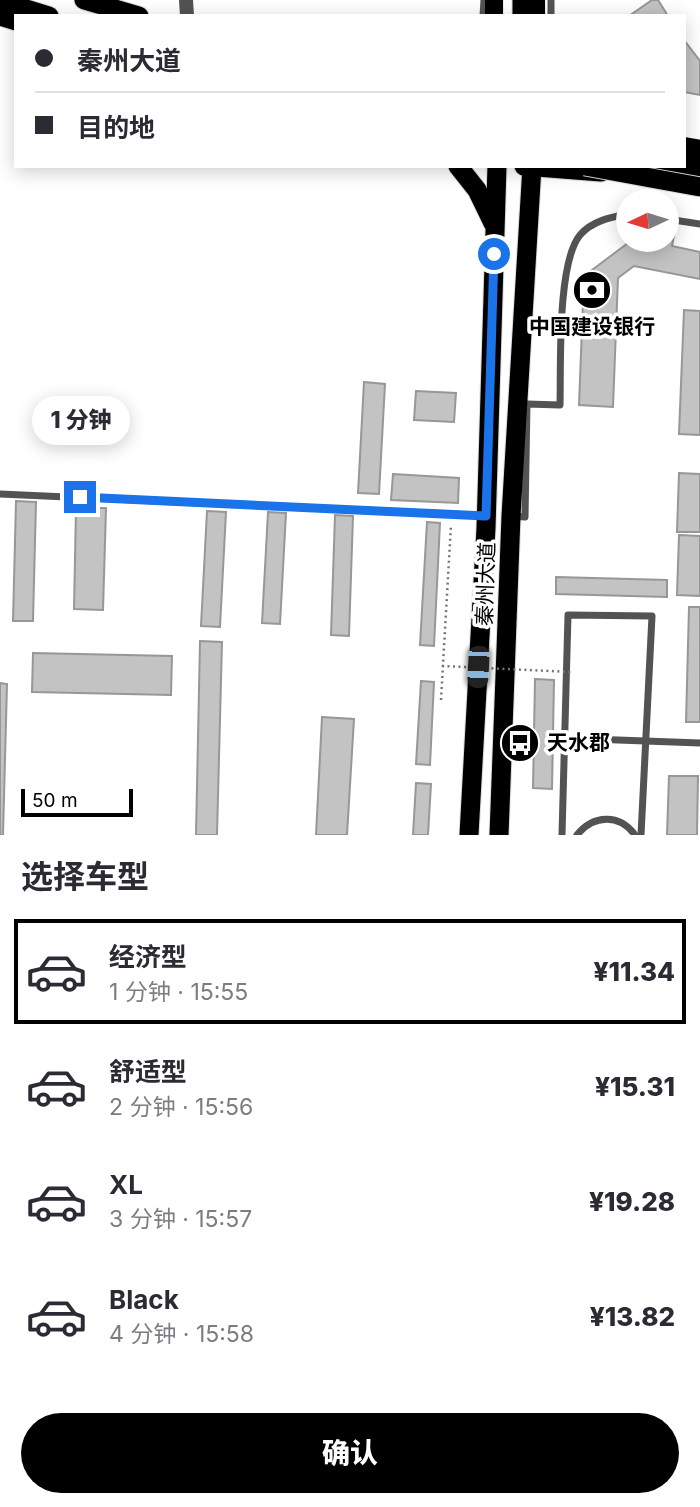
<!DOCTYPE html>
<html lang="zh">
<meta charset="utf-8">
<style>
body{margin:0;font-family:Inter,"Noto Sans SC",sans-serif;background:#f2f2f3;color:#2b2b33;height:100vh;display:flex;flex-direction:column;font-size:26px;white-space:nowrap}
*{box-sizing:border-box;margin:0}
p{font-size:23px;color:#7c7c81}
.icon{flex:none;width:38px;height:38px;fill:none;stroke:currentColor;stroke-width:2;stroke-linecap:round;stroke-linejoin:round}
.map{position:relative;height:835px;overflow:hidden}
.details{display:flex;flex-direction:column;background:#fff;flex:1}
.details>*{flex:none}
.banner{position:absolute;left:14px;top:14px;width:672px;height:154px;border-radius:0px;box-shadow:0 4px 18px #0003;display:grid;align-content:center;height:154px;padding:0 21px;background:#fff}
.needle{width:46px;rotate:266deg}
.buttons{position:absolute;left:616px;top:189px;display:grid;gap:14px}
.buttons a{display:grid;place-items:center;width:63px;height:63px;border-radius:50%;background:#fff;box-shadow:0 4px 18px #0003;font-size:35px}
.scale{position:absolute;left:21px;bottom:18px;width:112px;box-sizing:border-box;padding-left:7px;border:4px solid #000;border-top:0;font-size:19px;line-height:24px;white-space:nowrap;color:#000;-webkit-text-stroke:5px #fff;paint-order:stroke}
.end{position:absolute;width:32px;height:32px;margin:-16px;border:9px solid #1a73e8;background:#fff;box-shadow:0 0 0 4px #fff}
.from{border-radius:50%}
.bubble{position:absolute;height:49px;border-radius:24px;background:#fff;box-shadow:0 4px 18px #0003;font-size:23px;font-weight:800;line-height:49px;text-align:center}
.car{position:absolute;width:21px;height:42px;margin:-21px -10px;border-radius:9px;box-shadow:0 0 5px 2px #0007;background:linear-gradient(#222 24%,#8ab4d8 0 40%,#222 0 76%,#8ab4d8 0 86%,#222 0)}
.banner b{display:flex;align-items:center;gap:24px;height:66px;font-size:26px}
.banner b+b{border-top:2px solid #e1e1e2}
.banner i{width:18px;height:18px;background:#2b2b33}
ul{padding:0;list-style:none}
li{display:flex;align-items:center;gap:21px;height:105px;margin:0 14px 10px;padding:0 7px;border:4px solid transparent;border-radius:0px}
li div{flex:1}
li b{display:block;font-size:26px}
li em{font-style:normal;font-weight:800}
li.current{border-color:#000}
li>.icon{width:63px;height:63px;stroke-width:1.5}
h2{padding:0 21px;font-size:32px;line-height:84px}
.primary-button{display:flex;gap:14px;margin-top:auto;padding:14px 21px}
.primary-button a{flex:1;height:80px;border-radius:42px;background:#000;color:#fff;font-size:28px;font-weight:800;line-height:80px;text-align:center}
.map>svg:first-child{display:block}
.building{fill:#c3c3c3;stroke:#979797;stroke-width:2}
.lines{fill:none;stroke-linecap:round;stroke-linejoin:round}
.primary-casing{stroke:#dbdbdb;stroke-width:19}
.trunk-casing{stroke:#dbdbdb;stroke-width:21}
.path{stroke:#757575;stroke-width:2.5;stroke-dasharray:2 3.5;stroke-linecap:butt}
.service{stroke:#535353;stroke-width:7}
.minor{stroke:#535353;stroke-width:14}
.primary{stroke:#000;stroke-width:18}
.trunk{stroke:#000;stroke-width:19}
.trunk-bridge-casing{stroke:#dbdbdb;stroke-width:21;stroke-linecap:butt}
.path-bridge{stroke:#757575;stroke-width:2.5;stroke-dasharray:2 3.5;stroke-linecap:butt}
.trunk-bridge{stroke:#000;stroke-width:19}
.route{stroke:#1a73e8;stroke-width:9}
.labels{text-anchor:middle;stroke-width:7;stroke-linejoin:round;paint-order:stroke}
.poi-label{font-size:21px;font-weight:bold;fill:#000;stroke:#fff}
.street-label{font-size:21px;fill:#000;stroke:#fff}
</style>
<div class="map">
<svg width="700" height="835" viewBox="0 0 700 835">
<rect width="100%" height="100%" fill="#fff"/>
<g class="building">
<path d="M 652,0 L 658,0 L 668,16 L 629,16 Z"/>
<path d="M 684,40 L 700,61 L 700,95 L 684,92 Z"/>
<path d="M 667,234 L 674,236 L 672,246 L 700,252 L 700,279 L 634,266 L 618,278 L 613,407 L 579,405 L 584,276 L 632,240 L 667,240 Z"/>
<path d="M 684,310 L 700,311 L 700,435 L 679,434 Z"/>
<path d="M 364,382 L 385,384 L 379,494 L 358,493 Z"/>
<path d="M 416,391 L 456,393 L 454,422 L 414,420 Z"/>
<path d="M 679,473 L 700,474 L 700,532 L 677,532 Z"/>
<path d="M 393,474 L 459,478 L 458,503 L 391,500 Z"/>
<path d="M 16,501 L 36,502 L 33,621 L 13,621 Z"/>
<path d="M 76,508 L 106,508 L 103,610 L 74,609 Z"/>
<path d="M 207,511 L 226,512 L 220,627 L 201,626 Z"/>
<path d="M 268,512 L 286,513 L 280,624 L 262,623 Z"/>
<path d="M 335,515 L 353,516 L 349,636 L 331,635 Z"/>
<path d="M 427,522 L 440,523 L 434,646 L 420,645 Z"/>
<path d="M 679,535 L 700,536 L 700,596 L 677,595 Z"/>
<path d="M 556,577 L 667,580 L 667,597 L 556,594 Z"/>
<path d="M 689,607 L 700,607 L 700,722 L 686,722 Z"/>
<path d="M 200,641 L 222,642 L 217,835 L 196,835 Z"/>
<path d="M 33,653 L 172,656 L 171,695 L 32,692 Z"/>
<path d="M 535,679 L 554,680 L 552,789 L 533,788 Z"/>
<path d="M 421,681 L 434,682 L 430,765 L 416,764 Z"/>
<path d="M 0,683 L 7,684 L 3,835 L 0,835 Z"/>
<path d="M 322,717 L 354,719 L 347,835 L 316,835 Z"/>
<path d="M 669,776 L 698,776 L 697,835 L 667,835 Z"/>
<path d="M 416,783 L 431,784 L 428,835 L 413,835 Z"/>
</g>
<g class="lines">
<g class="primary-casing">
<g id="primary">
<path d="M 494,16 L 494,0"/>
<path d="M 536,16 L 536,0"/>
<path d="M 684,146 L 700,149"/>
</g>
</g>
<g class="trunk-casing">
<g id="trunk">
<path d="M 84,0 L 139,16"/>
<path d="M 522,0 L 522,16"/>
<path d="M 0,1 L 49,16"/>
<path d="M 0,16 L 16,21"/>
<path d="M 684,158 L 700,161"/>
<path d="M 458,166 L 477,190 L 493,223"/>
<path d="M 524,166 L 601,172"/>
<path d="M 663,174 L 700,175"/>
<path d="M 469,835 L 486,528 L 497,166"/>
<path d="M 499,835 L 511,516 L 532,166"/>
</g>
</g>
<path class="path" d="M 441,700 L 451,525"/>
<g class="service">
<path d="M 483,16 L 484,0"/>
<path d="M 551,16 L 551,0"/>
<path d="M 667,219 L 700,224"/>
<path d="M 0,494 L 485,516"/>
<path d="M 512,516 L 525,517 L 527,404 L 560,405 C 561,366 557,263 580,235 C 592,221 611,217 628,214"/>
<path d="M 563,738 L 700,743"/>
<path d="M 562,835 L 568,615 L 652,616 L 641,835"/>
<path d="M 577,835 C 593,815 619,813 635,835"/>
</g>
<path class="minor" d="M 186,0 L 187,16"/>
<use href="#primary" class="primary"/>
<use href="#trunk" class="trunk"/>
<g class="trunk-bridge-casing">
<path id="trunk-bridge" d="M 585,166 L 700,187"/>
</g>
<path class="path-bridge" d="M 442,666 L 571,672"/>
<use href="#trunk-bridge" class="trunk-bridge"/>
</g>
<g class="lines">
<path class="route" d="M 80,497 L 486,516 L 494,254"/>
</g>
<defs>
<g id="bank-disc" transform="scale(2.0125)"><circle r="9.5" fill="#000" stroke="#fff"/><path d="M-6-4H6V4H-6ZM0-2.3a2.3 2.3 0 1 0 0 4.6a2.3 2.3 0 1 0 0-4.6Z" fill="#fff"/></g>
<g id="bus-disc" transform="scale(2.0125)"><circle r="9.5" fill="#000" stroke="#fff"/><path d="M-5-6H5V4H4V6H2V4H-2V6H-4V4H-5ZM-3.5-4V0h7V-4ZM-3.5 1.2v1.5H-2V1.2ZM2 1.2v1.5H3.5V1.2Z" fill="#fff"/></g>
</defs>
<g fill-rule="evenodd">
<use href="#bank-disc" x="592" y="290"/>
<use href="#bus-disc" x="520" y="743"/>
</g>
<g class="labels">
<g class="poi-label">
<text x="592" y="334">中国建设银行</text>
<text x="547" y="750" text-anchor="start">天水郡</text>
</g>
<g class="street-label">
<text transform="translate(486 584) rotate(-88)" y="7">秦州大道</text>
</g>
</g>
</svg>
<div class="buttons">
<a><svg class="needle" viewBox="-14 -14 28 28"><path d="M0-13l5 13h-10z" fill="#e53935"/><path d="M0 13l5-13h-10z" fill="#7c7c81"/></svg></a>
</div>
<div class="scale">50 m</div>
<i class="end from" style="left:494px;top:254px"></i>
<i class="end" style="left:80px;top:497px"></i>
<div class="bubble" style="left:32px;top:396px;width:98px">1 分钟</div>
<i class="car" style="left:478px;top:667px;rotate:183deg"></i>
<div class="banner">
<b><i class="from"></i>秦州大道</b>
<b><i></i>目的地</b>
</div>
</div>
<section class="details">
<h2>选择车型</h2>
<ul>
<li class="current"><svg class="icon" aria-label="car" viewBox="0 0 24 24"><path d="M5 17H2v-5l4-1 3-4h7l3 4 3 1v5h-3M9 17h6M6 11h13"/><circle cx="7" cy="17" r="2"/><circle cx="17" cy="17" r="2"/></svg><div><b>经济型</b><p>1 分钟 · 15:55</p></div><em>¥11.34</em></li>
<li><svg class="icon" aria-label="car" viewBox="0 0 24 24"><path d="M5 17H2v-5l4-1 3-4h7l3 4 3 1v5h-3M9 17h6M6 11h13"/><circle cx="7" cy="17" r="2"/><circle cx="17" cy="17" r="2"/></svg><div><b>舒适型</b><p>2 分钟 · 15:56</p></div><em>¥15.31</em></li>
<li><svg class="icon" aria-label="car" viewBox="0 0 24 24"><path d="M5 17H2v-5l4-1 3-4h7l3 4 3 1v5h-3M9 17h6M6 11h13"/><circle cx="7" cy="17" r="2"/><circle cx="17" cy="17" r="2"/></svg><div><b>XL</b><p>3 分钟 · 15:57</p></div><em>¥19.28</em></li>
<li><svg class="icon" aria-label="car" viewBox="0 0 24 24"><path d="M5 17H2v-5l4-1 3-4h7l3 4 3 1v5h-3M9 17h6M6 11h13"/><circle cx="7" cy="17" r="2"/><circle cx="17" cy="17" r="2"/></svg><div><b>Black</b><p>4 分钟 · 15:58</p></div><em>¥13.82</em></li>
</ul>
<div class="primary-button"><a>确认</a></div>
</section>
